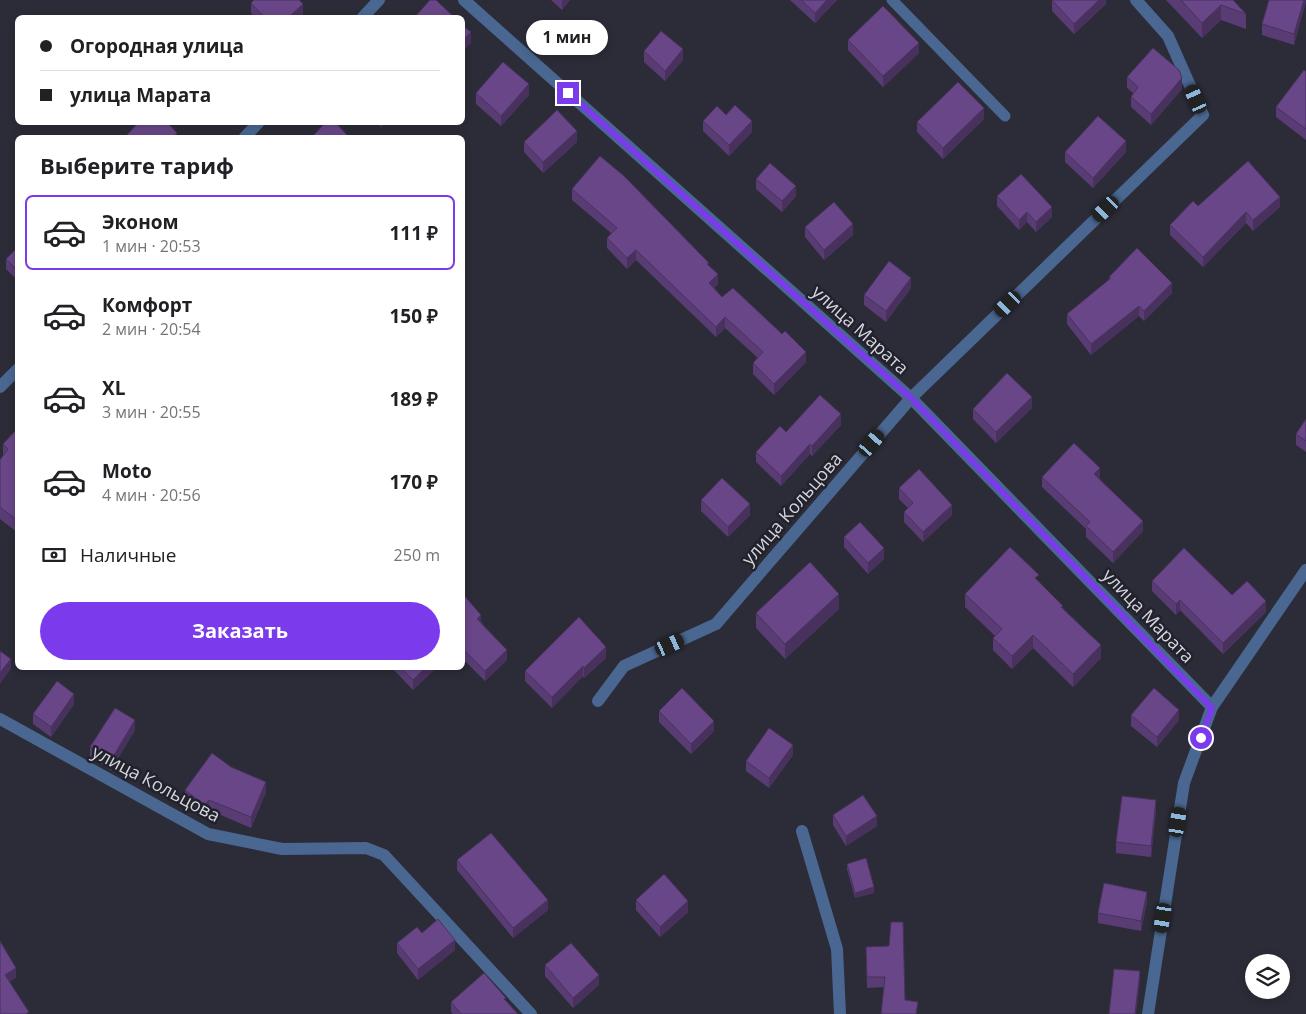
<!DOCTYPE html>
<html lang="ru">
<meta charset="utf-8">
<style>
body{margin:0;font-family:"Open Sans",sans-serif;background:#f2f2f2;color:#202124;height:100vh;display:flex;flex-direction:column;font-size:19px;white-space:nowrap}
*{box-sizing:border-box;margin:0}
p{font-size:16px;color:#757577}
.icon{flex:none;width:28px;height:28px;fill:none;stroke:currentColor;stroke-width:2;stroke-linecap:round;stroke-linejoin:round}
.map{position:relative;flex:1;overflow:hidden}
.sheet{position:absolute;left:15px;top:135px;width:450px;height:535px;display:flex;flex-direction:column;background:#fff;border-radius:8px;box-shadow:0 2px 8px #0003}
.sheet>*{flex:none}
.banner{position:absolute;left:15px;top:15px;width:450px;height:110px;border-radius:8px;box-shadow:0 2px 8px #0003;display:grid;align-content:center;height:110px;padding:0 25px;background:#fff}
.controls{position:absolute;left:1245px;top:954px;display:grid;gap:10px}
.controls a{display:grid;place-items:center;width:45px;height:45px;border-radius:50%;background:#fff;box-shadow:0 2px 8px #0003;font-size:25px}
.end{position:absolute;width:22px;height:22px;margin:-11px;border:6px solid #7c3aed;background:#fff;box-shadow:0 0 0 2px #fff}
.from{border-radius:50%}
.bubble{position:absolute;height:35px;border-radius:18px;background:#fff;box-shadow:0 2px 8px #0003;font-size:16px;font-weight:700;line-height:35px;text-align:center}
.car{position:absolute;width:15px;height:30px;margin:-15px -8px;border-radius:6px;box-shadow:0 0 4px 1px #0007;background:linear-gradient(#222 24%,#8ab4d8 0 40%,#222 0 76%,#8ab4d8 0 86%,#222 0)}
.banner b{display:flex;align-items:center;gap:18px;height:48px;font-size:19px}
.banner b+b{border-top:1px solid #e0e0e0}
.banner i{width:12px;height:12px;background:#202124}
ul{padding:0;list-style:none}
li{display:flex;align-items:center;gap:15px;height:75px;margin:0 10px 8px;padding:0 15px;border:2px solid transparent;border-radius:8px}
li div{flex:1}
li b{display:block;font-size:19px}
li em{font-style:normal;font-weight:700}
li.current{border-color:#7c3aed}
li>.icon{width:45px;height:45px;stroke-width:1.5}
h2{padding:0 25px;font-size:22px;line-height:60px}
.pay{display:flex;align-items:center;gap:12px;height:55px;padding:0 25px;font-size:19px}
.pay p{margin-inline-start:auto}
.button{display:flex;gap:10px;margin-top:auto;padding:10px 25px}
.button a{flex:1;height:58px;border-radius:30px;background:#7c3aed;color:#fff;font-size:20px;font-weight:700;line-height:58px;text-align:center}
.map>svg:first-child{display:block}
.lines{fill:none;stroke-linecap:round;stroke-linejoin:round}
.service{stroke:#496791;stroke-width:11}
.minor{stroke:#496791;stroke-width:12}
.wall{fill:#593c74}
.shaded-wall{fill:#49315e}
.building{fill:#684687;stroke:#49315e}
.route{stroke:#7c3aed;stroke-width:6}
.labels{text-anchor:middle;stroke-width:5;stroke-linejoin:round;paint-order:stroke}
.street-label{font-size:18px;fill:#d6d7de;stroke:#22222d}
</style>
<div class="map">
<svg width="1306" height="1014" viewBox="0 0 1306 1014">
<rect width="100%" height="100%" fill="#2b2c37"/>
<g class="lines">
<path class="service" d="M 892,0 L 1005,116"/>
<g class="minor">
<path d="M 464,0 L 911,398 L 1212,707"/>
<path d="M 362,18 L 379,0"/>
<path d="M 244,138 L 259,122"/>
<path d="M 0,387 L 18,369"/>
<path d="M 598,701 L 624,666 L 716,624 L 911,398 L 1203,115 L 1168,36 L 1136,0"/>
<path d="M 0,719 L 208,834 L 282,849 L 366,848 L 384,855 L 531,1014"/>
<path d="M 802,831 L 837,949 L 840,1014"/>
<path d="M 1148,1014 L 1184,783 L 1212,707 L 1306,570"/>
</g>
</g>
<g class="wall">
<path d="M 551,0 L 570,0 L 562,10 Z"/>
<path d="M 790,0 L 837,0 L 815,23 Z"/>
<path d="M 1052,0 L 1106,0 L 1106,4 L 1074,34 L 1052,11 Z"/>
<path d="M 1166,0 L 1233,0 L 1246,14 L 1246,29 L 1221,20 L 1202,38 Z"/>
<path d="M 1306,0 L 1294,45 L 1262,35 L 1262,24 Z"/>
<path d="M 251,3 L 303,15 L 300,18 L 255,18 L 251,13 Z"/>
<path d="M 848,40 L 919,53 L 883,87 L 848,50 Z"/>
<path d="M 644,51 L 683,60 L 665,81 L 644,62 Z"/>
<path d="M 1306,72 L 1306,140 L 1276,117 L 1276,107 Z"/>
<path d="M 1127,77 L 1182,89 L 1151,125 L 1131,107 L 1131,97 L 1133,93 L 1127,88 Z"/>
<path d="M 476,93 L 529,95 L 501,126 L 476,104 Z"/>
<path d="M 726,115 L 752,132 L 729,156 L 703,131 L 703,121 Z"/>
<path d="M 984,119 L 943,159 L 917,132 L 917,122 Z"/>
<path d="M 377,122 L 385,122 L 381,127 Z"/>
<path d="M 524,142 L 577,142 L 543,173 L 524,152 Z"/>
<path d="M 1065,152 L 1126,152 L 1093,188 L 1065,162 Z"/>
<path d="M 756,179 L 796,196 L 782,212 L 756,189 Z"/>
<path d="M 572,189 L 709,266 L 718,284 L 714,288 L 722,297 L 806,362 L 774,395 L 753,374 L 753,363 L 758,358 L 725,328 L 716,337 L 636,260 L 627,269 L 607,248 L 607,238 L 611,233 L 572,200 Z"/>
<path d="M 997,196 L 1052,217 L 1036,232 L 1027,222 L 1019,230 L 997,206 Z"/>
<path d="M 1198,206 L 1280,207 L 1253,231 L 1246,223 L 1203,267 L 1170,235 L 1170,225 Z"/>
<path d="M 805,227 L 853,235 L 824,260 L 805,237 Z"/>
<path d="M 18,247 L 18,281 L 6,269 L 6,259 Z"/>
<path d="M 1109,277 L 1172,293 L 1144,321 L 1139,316 L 1091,355 L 1067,324 L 1067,314 L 1109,280 Z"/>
<path d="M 911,288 L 886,322 L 864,305 L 864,295 Z"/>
<path d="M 1032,408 L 996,443 L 973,419 L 973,409 Z"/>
<path d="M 1306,419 L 1306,452 L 1296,445 L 1296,434 Z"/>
<path d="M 841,425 L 812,456 L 810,454 L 781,486 L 756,462 L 756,452 L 786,432 Z"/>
<path d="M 18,428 L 18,533 L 0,519 L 0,460 L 3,456 L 3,444 Z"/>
<path d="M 1042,477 L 1100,479 L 1143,531 L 1113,563 L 1086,537 L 1086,529 L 1042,487 Z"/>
<path d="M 899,488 L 952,515 L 923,542 L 904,522 L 904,512 L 908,508 L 899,499 Z"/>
<path d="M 701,500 L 750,515 L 728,537 L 701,511 Z"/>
<path d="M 844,537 L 884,559 L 868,574 L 844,547 Z"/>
<path d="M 1039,581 L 1063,608 L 1101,658 L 1073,687 L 1033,648 L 1012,669 L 993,650 L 993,638 L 995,636 L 965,607 L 965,594 Z"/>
<path d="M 1152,581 L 1232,595 L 1266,612 L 1223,654 L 1180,610 L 1176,615 L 1152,591 Z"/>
<path d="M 462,593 L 507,660 L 485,681 L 462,658 Z"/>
<path d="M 839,609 L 785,659 L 756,628 L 756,613 Z"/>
<path d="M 606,658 L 584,678 L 583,676 L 552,708 L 525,681 L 525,671 Z"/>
<path d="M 393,668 L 436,668 L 413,690 L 393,669 Z"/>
<path d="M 74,704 L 51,737 L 33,724 L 33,714 Z"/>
<path d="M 659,711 L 714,731 L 691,754 L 659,722 Z"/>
<path d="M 1131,715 L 1179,720 L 1157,747 L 1131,726 Z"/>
<path d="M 135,730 L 111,770 L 90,757 L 90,747 Z"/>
<path d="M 793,755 L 769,788 L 746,771 L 746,761 Z"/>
<path d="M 185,790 L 266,792 L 251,828 L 209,810 L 205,816 L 185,801 Z"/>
<path d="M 1156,810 L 1151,857 L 1116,853 L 1116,842 Z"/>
<path d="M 833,815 L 877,826 L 846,846 L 833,825 Z"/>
<path d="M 457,860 L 548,910 L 513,938 L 457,870 Z"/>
<path d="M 847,864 L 874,893 L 855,898 L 847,869 Z"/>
<path d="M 636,900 L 688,912 L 660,937 L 636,910 Z"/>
<path d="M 1147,902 L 1141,931 L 1098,923 L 1098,913 Z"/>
<path d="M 422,933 L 455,950 L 418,980 L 397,953 L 397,943 Z"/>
<path d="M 866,947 L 905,1000 L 917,1014 L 884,987 L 867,988 Z"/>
<path d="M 545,965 L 599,985 L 573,1008 L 545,976 Z"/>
<path d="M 506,1001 L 518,1014 L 453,1014 L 451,1012 L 451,1002 Z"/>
</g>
<g class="shaded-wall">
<path d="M 562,0 L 570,0 L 562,10 Z"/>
<path d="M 827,0 L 837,0 L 815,23 L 815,13 Z"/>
<path d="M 1099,0 L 1106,0 L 1106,4 L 1074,34 L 1074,24 Z"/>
<path d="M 1304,0 L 1306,0 L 1306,2 L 1294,45 L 1294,34 Z"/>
<path d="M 303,4 L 303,15 L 300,18 L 288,18 Z"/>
<path d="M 1221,5 L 1221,20 L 1202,38 L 1202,23 Z"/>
<path d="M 471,32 L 471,43 L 462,52 L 462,41 Z"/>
<path d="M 919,43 L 919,53 L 883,87 L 883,76 Z"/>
<path d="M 683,49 L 683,60 L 665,81 L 665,71 Z"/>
<path d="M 1182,78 L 1182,89 L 1151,125 L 1151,114 Z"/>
<path d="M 529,84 L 529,95 L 501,126 L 501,116 Z"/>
<path d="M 984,108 L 984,119 L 943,159 L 943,148 Z"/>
<path d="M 752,121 L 752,132 L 729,156 L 729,145 Z"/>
<path d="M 381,122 L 385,122 L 381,127 Z"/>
<path d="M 577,131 L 577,142 L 543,173 L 543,162 Z"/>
<path d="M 177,133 L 177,138 L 172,138 Z"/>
<path d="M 1126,141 L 1126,152 L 1093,188 L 1093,178 Z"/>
<path d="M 796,186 L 796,196 L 782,212 L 782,201 Z"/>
<path d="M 1280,197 L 1280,207 L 1253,231 L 1253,220 Z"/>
<path d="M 1052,207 L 1052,217 L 1036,232 L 1036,222 Z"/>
<path d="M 1027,212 L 1027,222 L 1019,230 L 1019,220 Z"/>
<path d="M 1246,212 L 1246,223 L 1203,267 L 1203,257 Z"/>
<path d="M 853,224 L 853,235 L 824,260 L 824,250 Z"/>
<path d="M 636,250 L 636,260 L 627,269 L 627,258 Z"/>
<path d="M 718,274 L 718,284 L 709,294 L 709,283 Z"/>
<path d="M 911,278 L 911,288 L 886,322 L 886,311 Z"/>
<path d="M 1172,283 L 1172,293 L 1144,321 L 1144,311 Z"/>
<path d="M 1139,306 L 1139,316 L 1091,355 L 1091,344 Z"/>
<path d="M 725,317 L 725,328 L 716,337 L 716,327 Z"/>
<path d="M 806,352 L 806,362 L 774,395 L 774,384 Z"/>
<path d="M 1032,397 L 1032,408 L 996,443 L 996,432 Z"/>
<path d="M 841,414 L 841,425 L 812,456 L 812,446 Z"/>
<path d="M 810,444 L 810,454 L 781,486 L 781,476 Z"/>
<path d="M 1100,468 L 1100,479 L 1094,485 L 1094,474 Z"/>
<path d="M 750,504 L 750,515 L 728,537 L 728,527 Z"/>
<path d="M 952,505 L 952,515 L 923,542 L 923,532 Z"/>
<path d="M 1143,521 L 1143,531 L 1113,563 L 1113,552 Z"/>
<path d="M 884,548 L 884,559 L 868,574 L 868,563 Z"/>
<path d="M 839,594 L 839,609 L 785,659 L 785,644 Z"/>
<path d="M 1180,600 L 1180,610 L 1176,615 L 1176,604 Z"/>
<path d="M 1266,601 L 1266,612 L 1223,654 L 1223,643 Z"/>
<path d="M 481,615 L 481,625 L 477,619 Z"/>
<path d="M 1033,635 L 1033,648 L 1012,669 L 1012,656 Z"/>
<path d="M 1101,645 L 1101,658 L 1073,687 L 1073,674 Z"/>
<path d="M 606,647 L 606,658 L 584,678 L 584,668 Z"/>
<path d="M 507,650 L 507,660 L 485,681 L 485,671 Z"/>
<path d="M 11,659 L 11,669 L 0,684 L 0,673 Z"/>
<path d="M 583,666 L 583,676 L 552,708 L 552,697 Z"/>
<path d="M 425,668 L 436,668 L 413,690 L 413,680 Z"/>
<path d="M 74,694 L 74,704 L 51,737 L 51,727 Z"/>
<path d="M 1179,710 L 1179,720 L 1157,747 L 1157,737 Z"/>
<path d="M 135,720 L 135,730 L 111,770 L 111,760 Z"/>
<path d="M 714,721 L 714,731 L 691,754 L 691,744 Z"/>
<path d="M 793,745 L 793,755 L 769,788 L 769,778 Z"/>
<path d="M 266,782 L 266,792 L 251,828 L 251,817 Z"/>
<path d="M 209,800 L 209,810 L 205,816 L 205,805 Z"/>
<path d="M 1156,800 L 1156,810 L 1151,857 L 1151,846 Z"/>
<path d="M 877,816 L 877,826 L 846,846 L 846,836 Z"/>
<path d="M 874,887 L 874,893 L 855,898 L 855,893 Z"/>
<path d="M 1147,892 L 1147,902 L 1141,931 L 1141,921 Z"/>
<path d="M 548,900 L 548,910 L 513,938 L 513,928 Z"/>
<path d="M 688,901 L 688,912 L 660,937 L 660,927 Z"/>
<path d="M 455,940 L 455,950 L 418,980 L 418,969 Z"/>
<path d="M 16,968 L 16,978 L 5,985 L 5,975 Z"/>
<path d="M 1140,971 L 1140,981 L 1136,1014 L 1135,1014 Z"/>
<path d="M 599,975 L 599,985 L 573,1008 L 573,998 Z"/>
</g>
<g class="building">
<path d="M 254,0 L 299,0 L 303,4 L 288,18 L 265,18 L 251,3 Z"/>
<path d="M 430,0 L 436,0 L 455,18 L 414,18 Z"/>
<path d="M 801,0 L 827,0 L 815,13 Z"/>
<path d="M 1052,0 L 1099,0 L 1074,24 Z"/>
<path d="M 1181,0 L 1233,0 L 1246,14 L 1221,5 L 1202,23 Z"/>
<path d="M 1269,0 L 1304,0 L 1294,34 L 1262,24 Z"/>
<path d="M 883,6 L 919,43 L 883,76 L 848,40 Z"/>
<path d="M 462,25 L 471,32 L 462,41 Z"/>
<path d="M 661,31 L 683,49 L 665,71 L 644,51 Z"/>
<path d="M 1153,48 L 1179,70 L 1182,78 L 1151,114 L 1131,97 L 1138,87 L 1127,77 Z"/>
<path d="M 503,62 L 529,84 L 501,116 L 476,93 Z"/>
<path d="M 1304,70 L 1306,72 L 1306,129 L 1276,107 Z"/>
<path d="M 958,82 L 984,108 L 943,148 L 917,122 Z"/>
<path d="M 735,105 L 752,121 L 729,145 L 703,121 L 717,106 L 726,115 Z"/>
<path d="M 557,110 L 577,131 L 543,162 L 524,142 Z"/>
<path d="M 1098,116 L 1126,141 L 1093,178 L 1065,152 Z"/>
<path d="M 139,122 L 167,122 L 177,133 L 172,138 L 124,138 Z"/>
<path d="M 326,122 L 335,122 L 350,138 L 311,138 Z"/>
<path d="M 600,156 L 624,176 L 709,263 L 707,264 L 718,274 L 709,283 L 722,297 L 733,288 L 782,334 L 785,331 L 806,352 L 774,384 L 753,363 L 763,352 L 725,317 L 716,327 L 636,250 L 627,258 L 607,238 L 617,228 L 572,189 Z"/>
<path d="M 1248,161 L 1280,197 L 1253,220 L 1246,212 L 1203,257 L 1170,225 L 1193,201 L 1198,206 Z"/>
<path d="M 770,163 L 796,186 L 782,201 L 756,179 Z"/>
<path d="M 1021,174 L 1052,207 L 1036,222 L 1027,212 L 1019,220 L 997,196 Z"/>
<path d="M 834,202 L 853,224 L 824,250 L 805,227 Z"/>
<path d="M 18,247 L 18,271 L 6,259 Z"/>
<path d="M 1137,248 L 1172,283 L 1144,311 L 1139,306 L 1091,344 L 1067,314 L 1111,278 L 1109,277 Z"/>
<path d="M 889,261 L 911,278 L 886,311 L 864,295 Z"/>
<path d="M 1007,373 L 1032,397 L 996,432 L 973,409 Z"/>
<path d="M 820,395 L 841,414 L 812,446 L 810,444 L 781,476 L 756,452 L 780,426 L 786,432 Z"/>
<path d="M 1306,419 L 1306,441 L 1296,434 Z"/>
<path d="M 18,428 L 18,521 L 0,507 L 0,460 L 8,449 L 3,444 Z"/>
<path d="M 1074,443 L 1100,468 L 1094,474 L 1143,521 L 1113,552 L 1086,526 L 1090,522 L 1042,477 Z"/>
<path d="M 919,469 L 952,505 L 923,532 L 904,512 L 913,503 L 899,488 Z"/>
<path d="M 722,478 L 750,504 L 728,527 L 701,500 Z"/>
<path d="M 860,522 L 884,548 L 868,563 L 844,537 Z"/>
<path d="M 1010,547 L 1039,575 L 1035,578 L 1063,606 L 1061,607 L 1101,645 L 1073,674 L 1033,635 L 1012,656 L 993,638 L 1002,629 L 965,594 Z"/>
<path d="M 1184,548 L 1232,595 L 1247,581 L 1266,601 L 1223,643 L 1180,600 L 1176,604 L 1152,581 Z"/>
<path d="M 810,562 L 839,594 L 785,644 L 756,613 Z"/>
<path d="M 462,593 L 481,615 L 477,619 L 507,650 L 485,671 L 462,648 Z"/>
<path d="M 579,617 L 606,647 L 584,668 L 583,666 L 552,697 L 525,671 Z"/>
<path d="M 0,651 L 11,659 L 0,673 Z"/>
<path d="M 401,668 L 425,668 L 413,680 Z"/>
<path d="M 57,681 L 74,694 L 51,727 L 33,714 Z"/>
<path d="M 682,688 L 714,721 L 691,744 L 659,711 Z"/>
<path d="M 1154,688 L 1179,710 L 1157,737 L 1131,715 Z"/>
<path d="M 115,708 L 135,720 L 111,760 L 90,747 Z"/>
<path d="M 769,728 L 793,745 L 769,778 L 746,761 Z"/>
<path d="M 212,753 L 231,767 L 266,782 L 251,817 L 209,800 L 205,805 L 185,790 Z"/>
<path d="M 863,795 L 877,816 L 846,836 L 833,815 Z"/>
<path d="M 1122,796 L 1156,800 L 1151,846 L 1116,842 Z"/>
<path d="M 491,833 L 548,900 L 513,928 L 457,860 Z"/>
<path d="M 866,858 L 874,887 L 855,893 L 847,864 Z"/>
<path d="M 664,874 L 688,901 L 660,927 L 636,900 Z"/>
<path d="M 1104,883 L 1147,892 L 1141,921 L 1098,913 Z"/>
<path d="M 438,919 L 455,940 L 418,969 L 397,943 L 417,927 L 422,933 Z"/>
<path d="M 891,922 L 903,922 L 905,1000 L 918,1002 L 916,1014 L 881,1014 L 885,977 L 867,977 L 866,947 L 889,946 Z"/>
<path d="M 0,941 L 16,968 L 5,975 L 29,1012 L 26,1014 L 0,1014 Z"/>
<path d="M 571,943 L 599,975 L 573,998 L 545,965 Z"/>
<path d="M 1114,969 L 1140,971 L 1135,1014 L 1109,1014 Z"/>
<path d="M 484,973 L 506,998 L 504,999 L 518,1014 L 461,1014 L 451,1002 Z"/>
</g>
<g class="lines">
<path class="route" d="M 568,93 L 911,398 L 1212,708 L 1201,738"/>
</g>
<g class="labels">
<g class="street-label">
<text transform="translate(860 330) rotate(42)" y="6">улица Марата</text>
<text transform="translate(792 509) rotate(-49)" y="6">улица Кольцова</text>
<text transform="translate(1148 616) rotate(46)" y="6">улица Марата</text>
<text transform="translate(156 784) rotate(28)" y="6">улица Кольцова</text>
</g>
</g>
</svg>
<div class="controls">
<a><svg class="icon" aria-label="layers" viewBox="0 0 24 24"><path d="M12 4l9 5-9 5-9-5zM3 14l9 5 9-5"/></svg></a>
</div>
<i class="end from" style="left:1201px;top:738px"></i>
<i class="end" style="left:568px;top:93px"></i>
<div class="bubble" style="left:526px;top:20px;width:82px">1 мин</div>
<i class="car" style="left:1196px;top:99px;rotate:336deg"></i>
<i class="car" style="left:1106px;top:209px;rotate:226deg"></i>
<i class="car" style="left:1008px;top:304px;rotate:226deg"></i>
<i class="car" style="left:872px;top:443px;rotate:41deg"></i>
<i class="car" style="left:670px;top:645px;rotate:66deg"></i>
<i class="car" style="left:1178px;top:822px;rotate:9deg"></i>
<i class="car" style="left:1163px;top:918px;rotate:189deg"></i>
<div class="banner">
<b><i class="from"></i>Огородная улица</b>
<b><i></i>улица Марата</b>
</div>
<section class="sheet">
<h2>Выберите тариф</h2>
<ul>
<li class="current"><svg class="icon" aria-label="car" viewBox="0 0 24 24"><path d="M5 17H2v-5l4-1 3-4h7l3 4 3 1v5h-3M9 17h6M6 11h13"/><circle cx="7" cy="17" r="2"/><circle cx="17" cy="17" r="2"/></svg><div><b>Эконом</b><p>1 мин · 20:53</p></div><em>111 ₽</em></li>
<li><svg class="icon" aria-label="car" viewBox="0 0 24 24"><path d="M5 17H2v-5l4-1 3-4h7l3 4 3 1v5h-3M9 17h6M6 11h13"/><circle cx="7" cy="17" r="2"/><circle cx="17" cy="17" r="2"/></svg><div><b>Комфорт</b><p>2 мин · 20:54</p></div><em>150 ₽</em></li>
<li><svg class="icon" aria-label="car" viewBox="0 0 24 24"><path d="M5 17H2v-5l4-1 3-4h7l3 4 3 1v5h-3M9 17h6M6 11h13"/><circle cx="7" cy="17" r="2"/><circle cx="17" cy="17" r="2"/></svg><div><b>XL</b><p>3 мин · 20:55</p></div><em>189 ₽</em></li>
<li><svg class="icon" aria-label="car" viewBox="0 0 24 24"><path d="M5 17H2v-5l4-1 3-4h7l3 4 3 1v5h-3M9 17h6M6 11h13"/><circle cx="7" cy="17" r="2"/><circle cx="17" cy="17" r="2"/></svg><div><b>Moto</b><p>4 мин · 20:56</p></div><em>170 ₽</em></li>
</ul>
<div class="pay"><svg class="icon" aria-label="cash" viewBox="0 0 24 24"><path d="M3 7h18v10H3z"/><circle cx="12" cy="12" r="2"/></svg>Наличные<p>250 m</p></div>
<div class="button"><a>Заказать</a></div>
</section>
</div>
